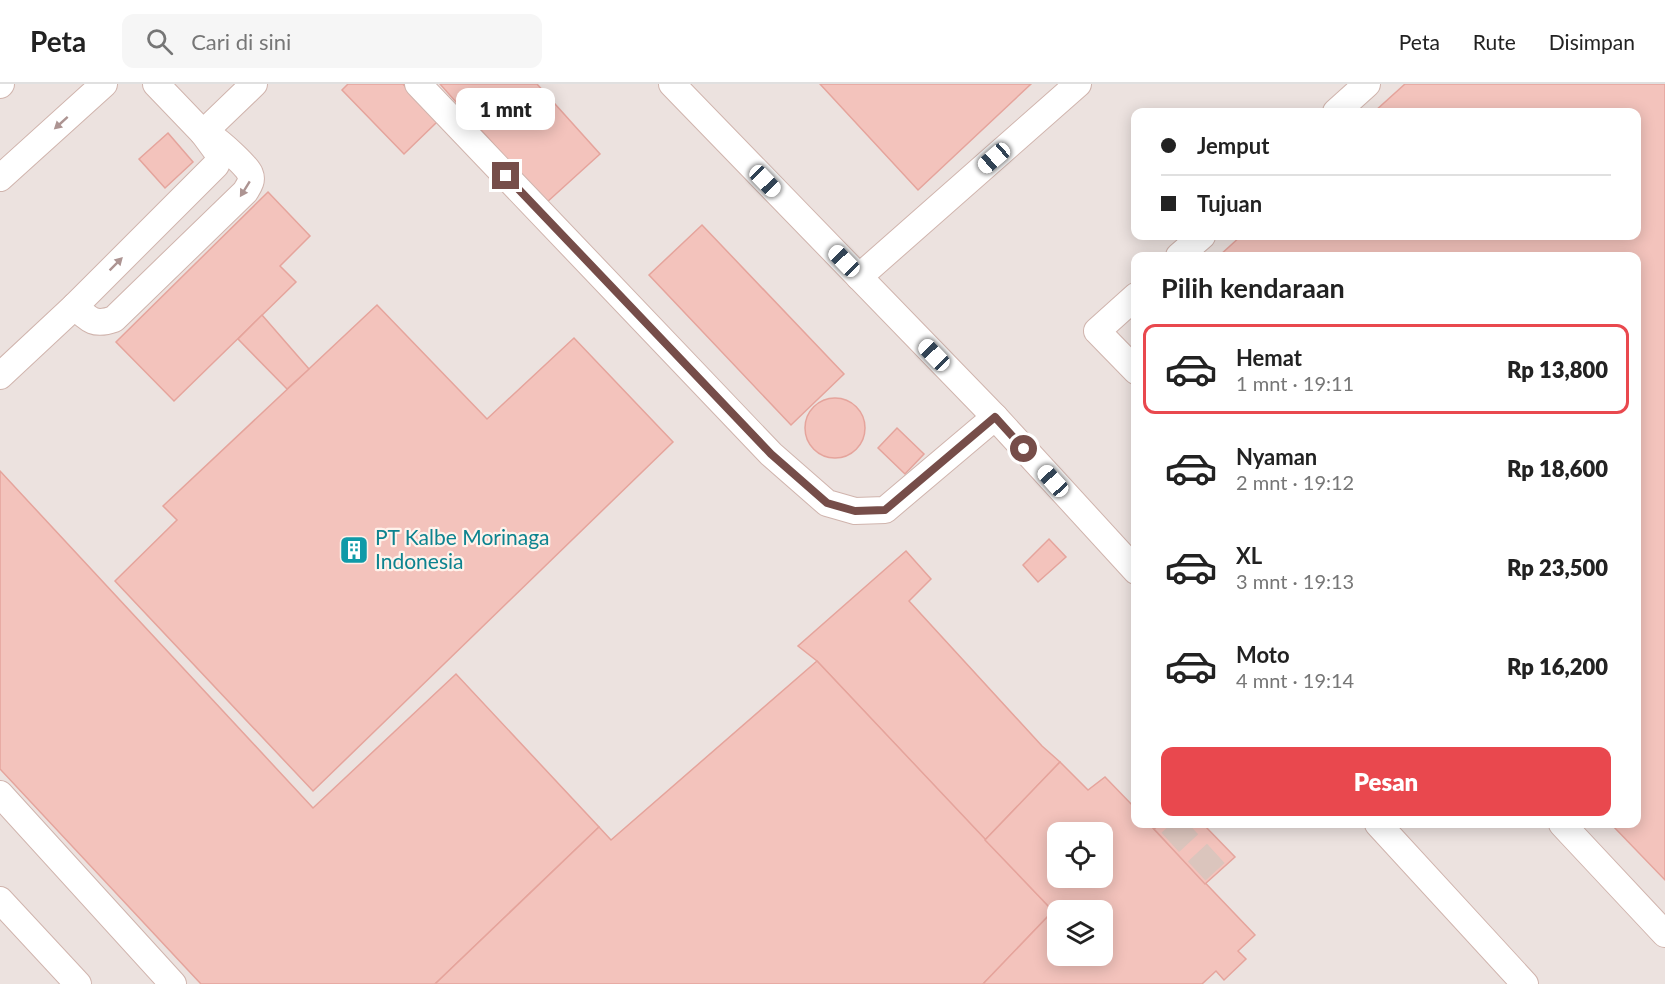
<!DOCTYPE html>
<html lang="id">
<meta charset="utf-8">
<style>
body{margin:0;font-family:Lato,sans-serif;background:#f6f6f6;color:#222;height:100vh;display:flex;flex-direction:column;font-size:22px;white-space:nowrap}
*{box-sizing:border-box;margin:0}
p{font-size:20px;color:#767676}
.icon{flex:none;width:33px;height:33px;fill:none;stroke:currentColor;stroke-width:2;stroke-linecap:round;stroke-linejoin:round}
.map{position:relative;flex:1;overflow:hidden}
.drawer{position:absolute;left:1131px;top:168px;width:510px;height:576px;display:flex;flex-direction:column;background:#fff;border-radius:12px;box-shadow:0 3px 15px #0003}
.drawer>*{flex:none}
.banner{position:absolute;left:1131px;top:24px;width:510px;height:132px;border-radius:12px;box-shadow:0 3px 15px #0003;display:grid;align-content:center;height:132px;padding:0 30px;background:#fff}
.buttons{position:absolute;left:1047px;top:738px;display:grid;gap:12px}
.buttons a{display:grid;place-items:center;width:66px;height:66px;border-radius:12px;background:#fff;box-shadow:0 3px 15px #0003;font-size:30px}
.end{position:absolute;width:27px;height:27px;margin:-14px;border:8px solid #764d49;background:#fff;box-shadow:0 0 0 3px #fff}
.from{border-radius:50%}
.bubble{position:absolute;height:42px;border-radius:12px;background:#fff;box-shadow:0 3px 15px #0003;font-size:20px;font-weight:800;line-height:42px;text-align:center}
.car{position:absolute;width:18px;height:36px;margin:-18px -9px;border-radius:8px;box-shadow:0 0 4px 2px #0007;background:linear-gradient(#fff 24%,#345 0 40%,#fff 0 76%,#345 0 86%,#fff 0)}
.banner b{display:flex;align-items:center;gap:21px;height:57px;font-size:22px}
.banner b+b{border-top:2px solid #e0e0e0}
.banner i{width:15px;height:15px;background:#222}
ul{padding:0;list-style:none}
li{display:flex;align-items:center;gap:18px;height:90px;margin:0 12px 9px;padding:0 18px;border:3px solid transparent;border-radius:12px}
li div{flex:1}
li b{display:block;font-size:22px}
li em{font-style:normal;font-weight:800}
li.on{border-color:#e9484e}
li>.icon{width:54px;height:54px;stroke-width:1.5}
h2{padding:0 30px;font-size:27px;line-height:72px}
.action{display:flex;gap:12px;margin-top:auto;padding:12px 30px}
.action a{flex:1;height:69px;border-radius:12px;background:#e9484e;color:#fff;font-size:24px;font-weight:800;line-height:69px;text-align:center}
header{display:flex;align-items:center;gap:36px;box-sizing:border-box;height:84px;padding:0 30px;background:#fff;border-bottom:2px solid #e0e0e0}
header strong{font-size:28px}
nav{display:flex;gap:33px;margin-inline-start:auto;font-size:21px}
.search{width:420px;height:54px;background:#f6f6f6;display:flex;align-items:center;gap:15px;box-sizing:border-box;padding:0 21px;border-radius:12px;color:#767676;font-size:22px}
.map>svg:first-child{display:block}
.industrial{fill:#ece2df;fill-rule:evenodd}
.building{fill:#f3c3bc;stroke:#e5a49c;stroke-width:1.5;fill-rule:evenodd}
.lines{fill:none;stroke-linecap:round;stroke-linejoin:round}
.minor-tunnel{stroke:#dbc5bd;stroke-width:26;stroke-dasharray:26 13;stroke-linecap:butt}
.minor-casing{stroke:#d0b4ad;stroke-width:28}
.minor{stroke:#fff;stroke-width:26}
.oneway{fill:#ad9492}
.route{stroke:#764d49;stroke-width:8}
.labels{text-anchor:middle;stroke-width:4.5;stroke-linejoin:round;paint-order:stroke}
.culture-label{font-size:21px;fill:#0d838f;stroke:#fff2eb;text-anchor:start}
</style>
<header>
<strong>Peta</strong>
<div class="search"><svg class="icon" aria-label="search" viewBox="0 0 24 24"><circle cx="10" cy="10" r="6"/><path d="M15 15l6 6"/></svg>Cari di sini</div>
<nav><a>Peta</a><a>Rute</a><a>Disimpan</a></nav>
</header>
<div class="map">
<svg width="1665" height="900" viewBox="0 0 1665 900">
<rect width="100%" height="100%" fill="#fdede4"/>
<path class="industrial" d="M 0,0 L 1665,0 L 1665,900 L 0,900 ZM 1136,28 L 1636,28 L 1636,152 L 1136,152 ZM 1136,172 L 1636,172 L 1636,740 L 1136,740 ZM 1058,748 L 1102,748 L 1102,794 L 1058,794 ZM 1058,826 L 1102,826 L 1102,872 L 1058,872 Z"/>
<g class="building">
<path d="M 348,0 L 403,0 L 437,38 L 404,70 L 342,6 Z"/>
<path d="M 440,0 L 537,0 L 600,70 L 546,119 Z"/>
<path d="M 820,0 L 1031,0 L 918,106 Z"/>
<path d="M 1405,0 L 1665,0 L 1665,796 L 1611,740 L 1636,740 L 1636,172 L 1219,172 L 1241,152 L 1636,152 L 1636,28 L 1374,28 Z"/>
<path d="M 168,49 L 193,78 L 165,104 L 139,75 Z"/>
<path d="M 268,108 L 310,152 L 280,182 L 296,198 L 174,317 L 116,258 Z"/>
<path d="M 702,141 L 844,290 L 791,341 L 649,191 Z"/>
<path d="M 377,221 L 487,335 L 574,254 L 673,358 L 313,707 L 115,497 L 177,436 L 163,422 Z"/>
<path d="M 262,231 L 309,285 L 287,305 L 238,255 Z"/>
<circle cx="835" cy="344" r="30"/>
<path d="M 897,344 L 924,370 L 905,390 L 878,364 Z"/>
<path d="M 0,387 L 313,724 L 456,590 L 599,743 L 435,900 L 201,900 L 0,685 Z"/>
<path d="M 1049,455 L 1066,473 L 1038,498 L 1023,481 Z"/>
<path d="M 906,467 L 931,495 L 909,517 L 1042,662 L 1060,678 L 985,756 L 817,577 L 798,562 Z"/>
<path d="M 817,577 L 1053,827 L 983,900 L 435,900 L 599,743 L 611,756 Z"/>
<path d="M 1060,678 L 1088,706 L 1105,693 L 1136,725 L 1136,740 L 1149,740 L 1255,851 L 1238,867 L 1246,875 L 1224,896 L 1216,887 L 1202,900 L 983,900 L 1053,827 L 985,756 ZM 1058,748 L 1102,748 L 1102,794 L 1058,794 ZM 1058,826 L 1102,826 L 1102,872 L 1058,872 Z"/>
<path d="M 1161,740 L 1203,740 L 1235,773 L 1205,800 L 1154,745 Z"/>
</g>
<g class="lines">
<path class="minor-tunnel" d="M 1171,740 L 1218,791"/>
<g class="minor-casing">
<g id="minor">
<path d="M 418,0 L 771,370 L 827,419 L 855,427 L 885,426 L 995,333"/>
<path d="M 672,0 L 995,333 L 1136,487"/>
<path d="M 0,1 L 1,0"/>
<path d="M 1336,28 L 1367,0"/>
<path d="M 203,49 L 254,0"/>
<path d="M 0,94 L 104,0"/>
<path d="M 1179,172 L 1202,152"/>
<path d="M 859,193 L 1078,0"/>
<path d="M 1136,212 L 1097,247 L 1136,287"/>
<path d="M 75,222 C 89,236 94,242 114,235 L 245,108 C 248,103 253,97 250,90 C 247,82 220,58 212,53"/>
<path d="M 0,292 L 75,222 L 216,81 L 220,72 L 203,49 L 156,0"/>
<path d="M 0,710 L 173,900"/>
<path d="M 1378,740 L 1525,900"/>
<path d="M 1562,740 L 1665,850"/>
<path d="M 0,816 L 78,900"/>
</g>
</g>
<use href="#minor" class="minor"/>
</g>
<defs><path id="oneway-solid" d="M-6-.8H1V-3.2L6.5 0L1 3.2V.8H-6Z" transform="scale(1.5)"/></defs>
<g class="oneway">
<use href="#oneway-solid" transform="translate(61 39) rotate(138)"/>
<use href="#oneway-solid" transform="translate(245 105) rotate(122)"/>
<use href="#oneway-solid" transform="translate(116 180) rotate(-45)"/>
</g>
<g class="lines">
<path class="route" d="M 506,92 L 771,370 L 827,419 L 855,427 L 885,426 L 995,333 L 1024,365"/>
</g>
<defs>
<g id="building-square" transform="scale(1.5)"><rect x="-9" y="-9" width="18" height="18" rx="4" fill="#0f9aa8" stroke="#fff2eb"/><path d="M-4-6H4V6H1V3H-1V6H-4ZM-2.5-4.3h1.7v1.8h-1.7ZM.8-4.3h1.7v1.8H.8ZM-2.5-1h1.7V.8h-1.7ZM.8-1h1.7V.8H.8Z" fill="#fff"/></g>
</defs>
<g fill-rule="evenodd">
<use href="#building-square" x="354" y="466"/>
</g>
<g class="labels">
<g class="culture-label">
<text x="375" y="461">PT Kalbe Morinaga<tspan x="375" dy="24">Indonesia</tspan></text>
</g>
</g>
</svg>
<div class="buttons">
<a><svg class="icon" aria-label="locate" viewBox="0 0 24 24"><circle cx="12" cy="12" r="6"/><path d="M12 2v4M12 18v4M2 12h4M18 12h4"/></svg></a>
<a><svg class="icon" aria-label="layers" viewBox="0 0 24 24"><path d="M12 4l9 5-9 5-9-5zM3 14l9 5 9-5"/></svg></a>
</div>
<i class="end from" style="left:1024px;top:365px"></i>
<i class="end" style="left:506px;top:92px"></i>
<div class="bubble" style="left:456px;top:4px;width:99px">1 mnt</div>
<i class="car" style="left:994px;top:74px;rotate:229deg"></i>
<i class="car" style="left:765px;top:97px;rotate:136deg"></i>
<i class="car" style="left:844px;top:177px;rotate:316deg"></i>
<i class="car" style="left:934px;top:271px;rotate:316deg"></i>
<i class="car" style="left:1053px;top:397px;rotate:318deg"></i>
<div class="banner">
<b><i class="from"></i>Jemput</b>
<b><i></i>Tujuan</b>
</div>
<section class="drawer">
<h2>Pilih kendaraan</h2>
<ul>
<li class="on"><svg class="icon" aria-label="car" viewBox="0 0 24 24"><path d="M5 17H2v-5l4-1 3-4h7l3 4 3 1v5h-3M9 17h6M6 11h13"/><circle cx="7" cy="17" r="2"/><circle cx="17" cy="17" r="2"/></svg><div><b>Hemat</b><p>1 mnt · 19:11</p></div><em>Rp 13,800</em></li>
<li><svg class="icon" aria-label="car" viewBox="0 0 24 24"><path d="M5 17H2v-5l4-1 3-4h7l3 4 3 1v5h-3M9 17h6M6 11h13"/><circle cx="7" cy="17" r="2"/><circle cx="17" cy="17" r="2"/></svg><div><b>Nyaman</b><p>2 mnt · 19:12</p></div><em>Rp 18,600</em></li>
<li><svg class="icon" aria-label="car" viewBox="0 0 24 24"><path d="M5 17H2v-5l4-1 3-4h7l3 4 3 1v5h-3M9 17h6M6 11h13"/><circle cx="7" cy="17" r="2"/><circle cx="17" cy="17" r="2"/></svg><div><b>XL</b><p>3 mnt · 19:13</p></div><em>Rp 23,500</em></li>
<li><svg class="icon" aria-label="car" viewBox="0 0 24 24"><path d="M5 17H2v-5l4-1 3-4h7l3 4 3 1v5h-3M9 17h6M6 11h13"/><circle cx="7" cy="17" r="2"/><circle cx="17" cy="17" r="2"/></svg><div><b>Moto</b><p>4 mnt · 19:14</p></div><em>Rp 16,200</em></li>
</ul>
<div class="action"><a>Pesan</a></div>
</section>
</div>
